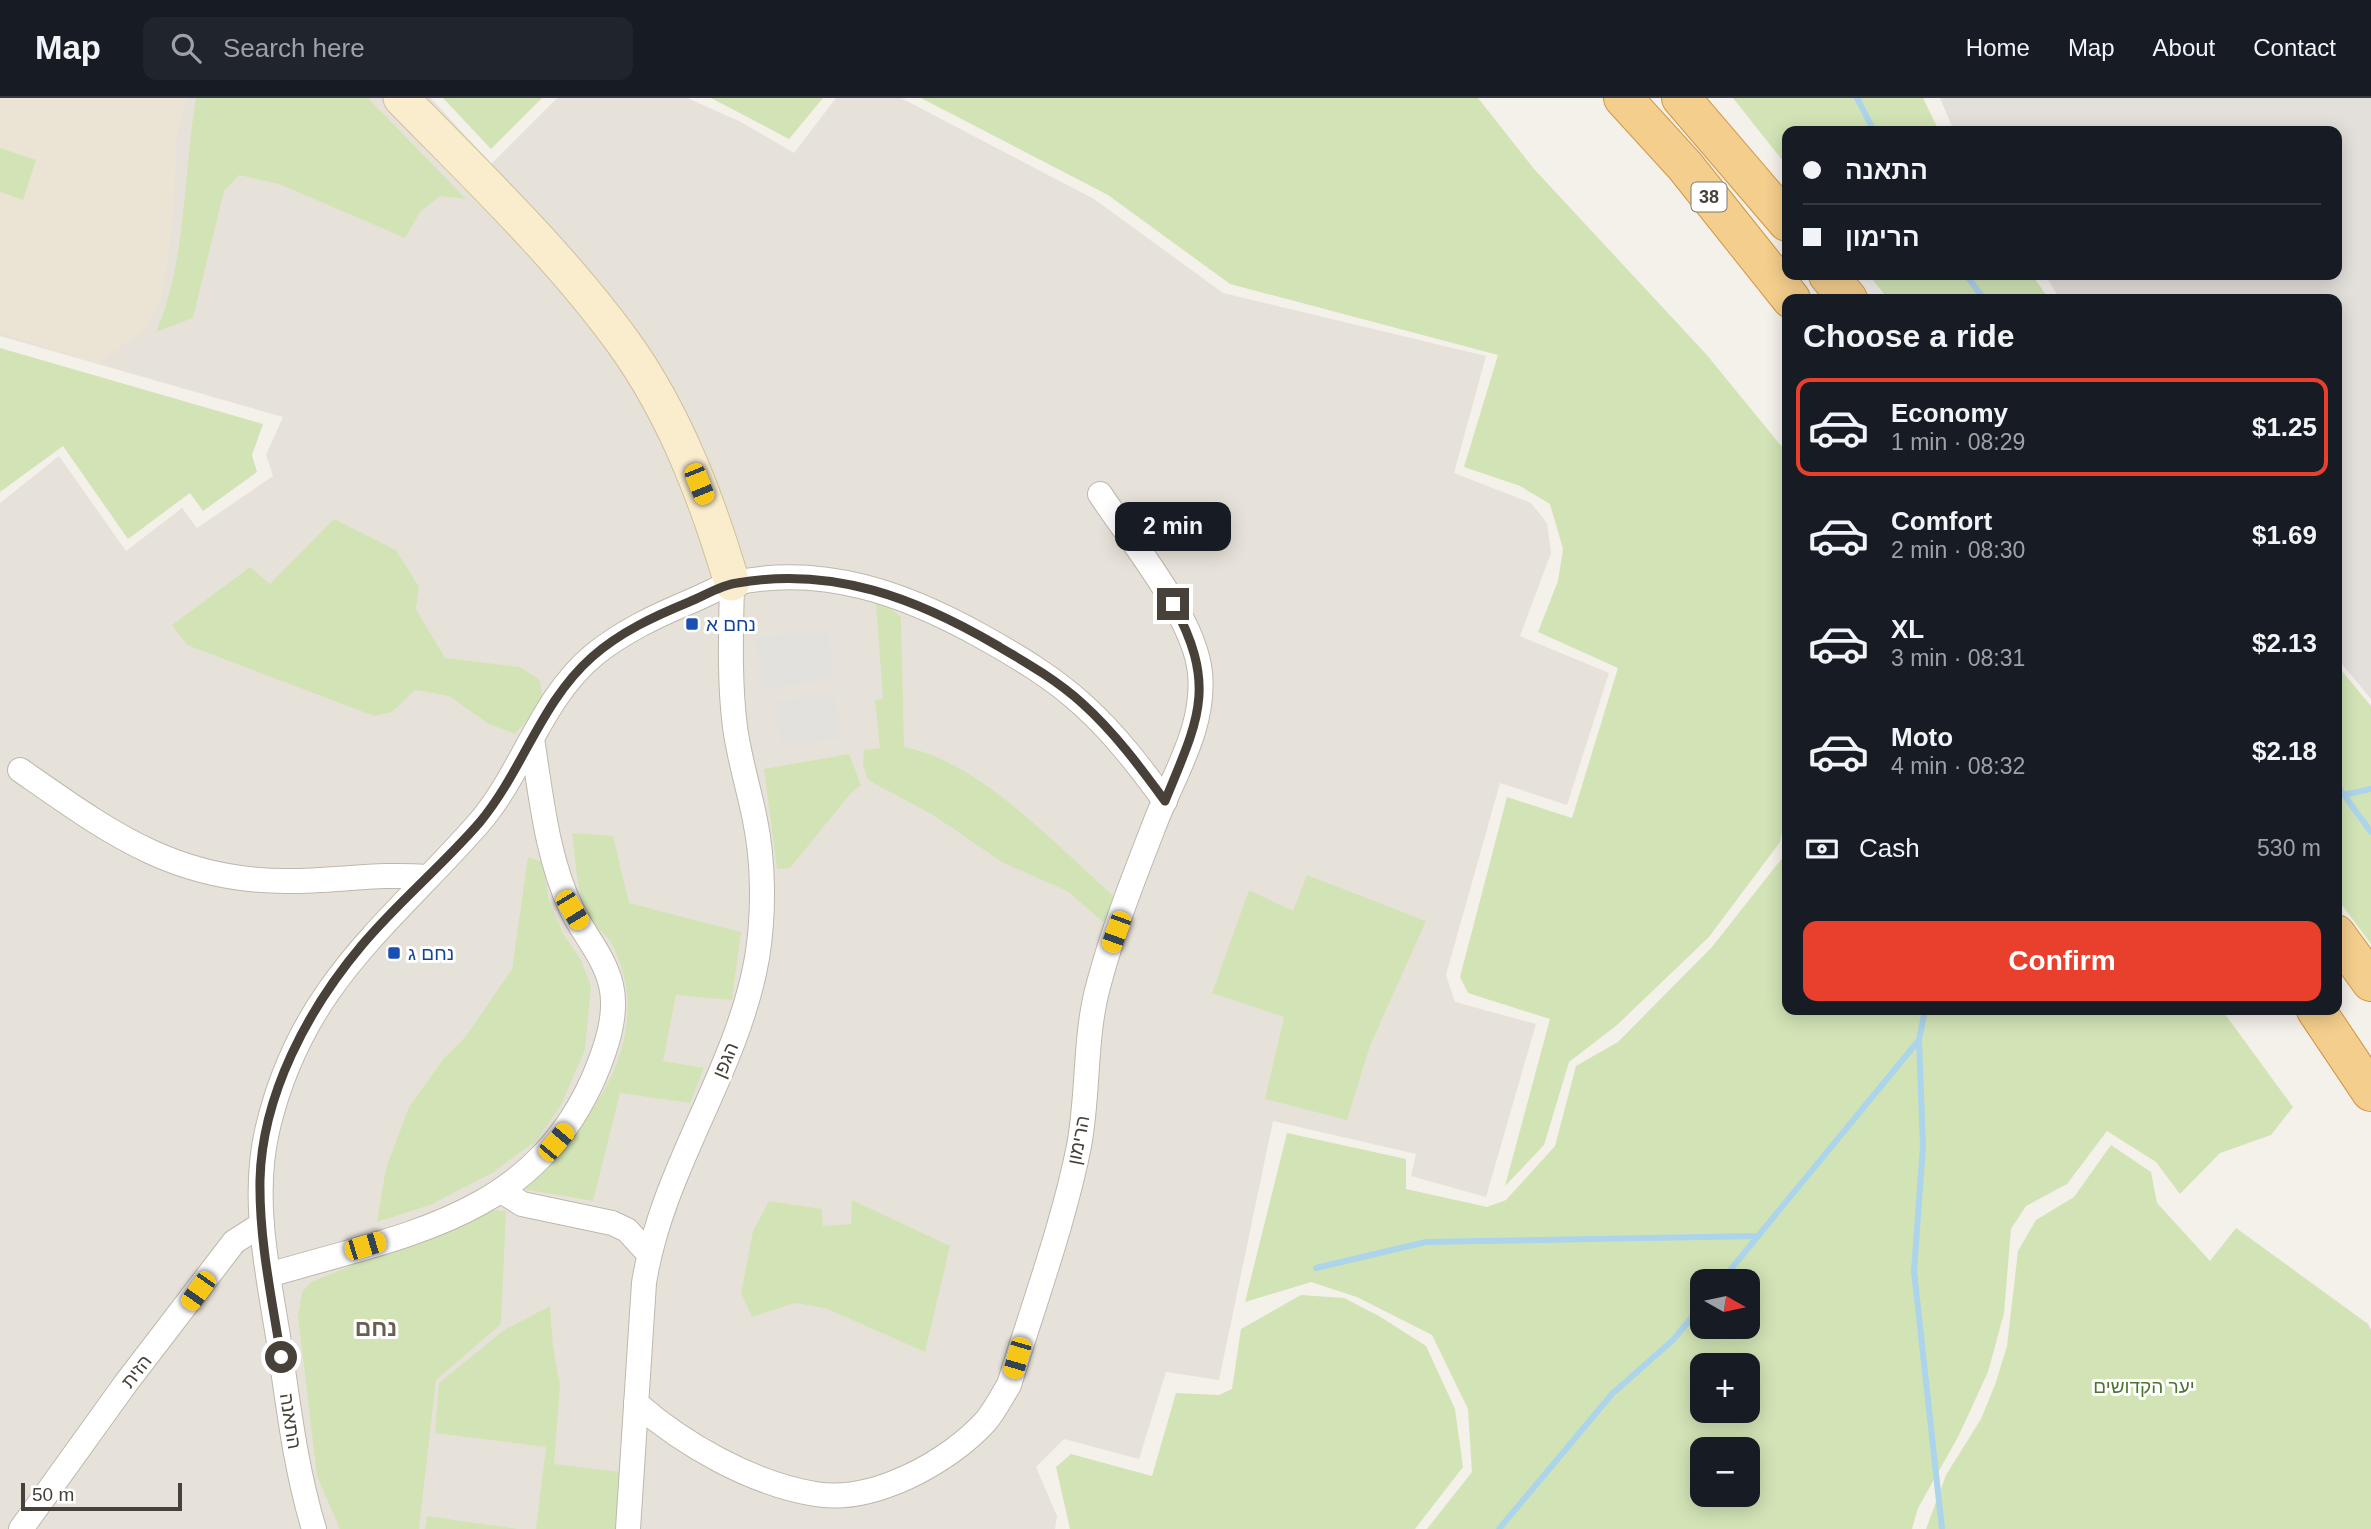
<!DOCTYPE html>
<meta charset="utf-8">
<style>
body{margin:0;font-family:Arial,Heebo,sans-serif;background:#20242c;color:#f1f3f6;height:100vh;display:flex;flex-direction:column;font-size:26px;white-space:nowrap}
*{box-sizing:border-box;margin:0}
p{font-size:23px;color:#9ea1a6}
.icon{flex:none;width:38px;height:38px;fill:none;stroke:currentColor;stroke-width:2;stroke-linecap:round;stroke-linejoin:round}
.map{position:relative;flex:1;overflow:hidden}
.sheet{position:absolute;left:1782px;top:196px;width:560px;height:721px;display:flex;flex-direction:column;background:#171b24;border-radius:14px;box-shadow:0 4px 18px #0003}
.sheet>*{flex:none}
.hud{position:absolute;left:1782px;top:28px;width:560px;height:154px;border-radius:14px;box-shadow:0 4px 18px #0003;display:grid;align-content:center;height:154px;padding:0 21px;background:#171b24}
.needle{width:46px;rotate:99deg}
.tools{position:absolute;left:1690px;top:1171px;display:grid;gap:14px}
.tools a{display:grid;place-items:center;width:70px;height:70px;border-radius:14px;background:#171b24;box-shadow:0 4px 18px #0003;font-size:35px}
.scale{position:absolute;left:21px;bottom:18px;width:161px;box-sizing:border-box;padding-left:7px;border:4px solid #474139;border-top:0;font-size:19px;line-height:24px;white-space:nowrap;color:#474139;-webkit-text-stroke:5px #fff;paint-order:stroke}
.end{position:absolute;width:32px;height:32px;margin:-16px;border:9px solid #474139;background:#fff;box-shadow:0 0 0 4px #fff}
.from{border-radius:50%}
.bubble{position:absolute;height:49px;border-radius:14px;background:#171b24;box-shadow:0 4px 18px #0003;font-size:23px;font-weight:800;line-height:49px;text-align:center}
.car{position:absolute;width:21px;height:42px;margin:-21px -10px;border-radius:9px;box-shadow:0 0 5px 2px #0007;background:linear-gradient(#f5c518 24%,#345 0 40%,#f5c518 0 76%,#345 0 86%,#f5c518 0)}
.hud b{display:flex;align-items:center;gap:24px;height:66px;font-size:26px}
.hud b+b{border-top:2px solid #363941}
.hud i{width:18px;height:18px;background:#f1f3f6}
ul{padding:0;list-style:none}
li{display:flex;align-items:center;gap:21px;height:98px;margin:0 14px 10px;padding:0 7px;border:4px solid transparent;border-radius:14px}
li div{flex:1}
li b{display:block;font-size:26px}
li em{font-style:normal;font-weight:800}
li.active{border-color:#e8402d}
li>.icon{width:63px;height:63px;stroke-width:1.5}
h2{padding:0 21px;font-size:32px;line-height:84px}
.pay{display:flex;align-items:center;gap:18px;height:77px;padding:0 21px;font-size:26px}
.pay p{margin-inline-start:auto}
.action{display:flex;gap:14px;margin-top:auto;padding:14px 21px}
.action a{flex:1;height:80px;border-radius:14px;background:#e8402d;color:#fff;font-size:28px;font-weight:800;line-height:80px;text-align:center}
header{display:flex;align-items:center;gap:42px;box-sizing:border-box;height:98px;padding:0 35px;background:#171b24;border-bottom:2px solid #363941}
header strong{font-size:33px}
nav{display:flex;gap:38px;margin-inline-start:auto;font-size:24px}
.search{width:490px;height:63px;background:#20242c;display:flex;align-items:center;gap:18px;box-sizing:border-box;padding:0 24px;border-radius:14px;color:#9ea1a6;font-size:26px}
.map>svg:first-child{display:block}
.residential{fill:#e7e2d9}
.industrial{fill:#e3dfdb}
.education{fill:#ebe4d5}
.green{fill:#d2e4b6;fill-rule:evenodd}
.parking{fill:#e3e1de}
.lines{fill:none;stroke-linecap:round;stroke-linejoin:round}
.stream{stroke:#acd4eb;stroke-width:6}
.minor-casing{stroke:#beb7ad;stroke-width:26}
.secondary-casing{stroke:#cfc09d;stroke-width:37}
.trunk-casing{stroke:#d19747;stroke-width:40}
.minor{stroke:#fff;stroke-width:24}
.secondary{stroke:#faedcd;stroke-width:35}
.trunk{stroke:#f4ce8c;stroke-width:38}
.route{stroke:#474139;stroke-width:9}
.transit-dot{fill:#1a4fb4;stroke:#fff;stroke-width:2.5}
.labels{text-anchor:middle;stroke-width:6;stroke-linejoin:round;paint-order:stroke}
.shield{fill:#fff;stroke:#7e7a74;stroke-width:2}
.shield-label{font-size:18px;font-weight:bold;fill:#474139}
.transit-label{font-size:19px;fill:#164399;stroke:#fff;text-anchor:start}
.street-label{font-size:19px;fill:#474139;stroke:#fff}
.park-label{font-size:19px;fill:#4d7430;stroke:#fff}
.quarter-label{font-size:23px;font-weight:bold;fill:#695e51;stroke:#fff}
</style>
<header>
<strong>Map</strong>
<div class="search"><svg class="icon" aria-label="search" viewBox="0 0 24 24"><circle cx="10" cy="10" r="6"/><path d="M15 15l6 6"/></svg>Search here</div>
<nav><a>Home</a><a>Map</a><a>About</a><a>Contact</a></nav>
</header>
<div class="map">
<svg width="2371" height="1431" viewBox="0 0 2371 1431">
<rect width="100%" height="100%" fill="#f4f0ea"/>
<path class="residential" d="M 0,0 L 431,0 L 491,66 L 557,0 L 687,0 L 741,24 L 794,55 L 836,0 L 901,0 L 1094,101 L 1223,195 L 1486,258 L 1454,375 L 1531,405 L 1547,425 L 1551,455 L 1520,538 L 1609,575 L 1567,707 L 1500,685 L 1446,877 L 1455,904 L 1536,926 L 1486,1099 L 1411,1078 L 1416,1056 L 1273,1023 L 1219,1282 L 1166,1274 L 1139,1361 L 1064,1341 L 1036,1369 L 1057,1418 L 1055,1431 L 0,1431 L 0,405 L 59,358 L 126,453 L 182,410 L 197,430 L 273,378 L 266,357 L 283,319 L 0,238 Z"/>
<path class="industrial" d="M 1940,0 L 2371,0 L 2371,601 L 2336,559 L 2336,201 L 2060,201 L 2045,177 L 2336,177 L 2336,33 L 1954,33 Z"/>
<path class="education" d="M 0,0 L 187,0 L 177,33 L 172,130 L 162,199 L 146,231 L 98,266 L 0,234 Z"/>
<g class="green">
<path d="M 196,0 L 368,0 L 466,101 L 440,98 L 420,114 L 405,140 L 279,86 L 239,77 L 224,93 L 193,220 L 156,234 C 187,162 183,77 196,0 Z"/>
<path d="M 443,0 L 542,0 L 491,51 Z"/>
<path d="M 711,0 L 823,0 L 789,41 Z"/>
<path d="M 921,0 L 1478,0 L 1534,71 L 1706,256 L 1787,355 L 1787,710 L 1780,744 L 1709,839 L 1617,927 L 1569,964 L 1544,1047 L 1505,1088 L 1550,921 L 1468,895 L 1460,879 L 1507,699 L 1572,720 L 1618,570 L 1538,534 L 1558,483 L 1563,451 L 1550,406 L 1520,388 L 1464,369 L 1498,257 L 1230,186 L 1108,97 Z"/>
<path d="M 1733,0 L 1923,0 L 1939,33 L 1787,33 L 1787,68 Z"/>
<path d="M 0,50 L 36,62 L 23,102 L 0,94 Z"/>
<path d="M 1869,177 L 2032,177 L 2049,201 L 1888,201 Z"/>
<path d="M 0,250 L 263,326 L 252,357 L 257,374 L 203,413 L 190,395 L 128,441 L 63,348 L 0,394 Z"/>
<path d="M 334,421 L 396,452 L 419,489 L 416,511 L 445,560 L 520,569 L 540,582 L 543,604 L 515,636 L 487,625 L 449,598 L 415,592 L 392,614 L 374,618 L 187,547 L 172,527 L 250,469 L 270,486 Z"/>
<path d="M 876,506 L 885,506 L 901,519 L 904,649 C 979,662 1061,752 1118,802 L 1106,827 L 1069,794 L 1002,764 L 933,717 L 868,682 L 863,667 L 864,652 L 880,650 L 875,602 L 883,601 Z"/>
<path d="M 2336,566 L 2371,608 L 2371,846 L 2336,799 Z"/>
<path d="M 849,656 L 861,687 L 851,695 L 790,770 L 777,771 L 764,671 Z"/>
<path d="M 572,735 L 613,738 L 629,805 L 741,834 L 732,902 L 676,897 L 663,963 L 704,970 L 690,1005 L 620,995 L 593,1103 L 523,1091 C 582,1037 649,954 621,868 C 618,860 615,850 610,843 C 604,834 593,829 589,819 C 576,794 576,763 572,735 Z"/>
<path d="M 1787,754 L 1787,912 L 2222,912 L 2293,1009 L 2271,1037 L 2220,1055 L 2180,1096 L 2156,1064 L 2107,1033 L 2067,1086 L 2026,1108 L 2011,1131 L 2004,1215 L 1988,1274 L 1958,1339 L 1918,1410 L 1912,1431 L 1427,1431 L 1472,1374 L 1468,1311 L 1432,1237 L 1357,1199 L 1311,1184 L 1245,1204 L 1287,1035 L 1406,1061 L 1406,1091 L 1487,1109 L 1506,1102 L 1555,1048 L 1576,968 L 1618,944 L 1712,849 ZM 1703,1183 L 1748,1183 L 1748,1228 L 1703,1228 ZM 1703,1267 L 1748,1267 L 1748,1312 L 1703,1312 ZM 1703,1351 L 1748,1351 L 1748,1396 L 1703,1396 Z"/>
<path d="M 528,759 L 543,764 L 549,803 L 564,837 L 581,862 L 591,888 L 585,952 L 561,1007 L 536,1043 L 492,1075 L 430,1107 L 377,1124 L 386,1070 L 409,1009 L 444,960 L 466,938 L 512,871 Z"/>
<path d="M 1307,777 L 1426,823 L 1370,948 L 1347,1022 L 1265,1001 L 1284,919 L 1212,895 L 1249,792 L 1293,813 Z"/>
<path d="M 2111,1047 L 2151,1074 L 2157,1105 L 2210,1163 L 2236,1130 L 2368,1226 L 2371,1232 L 2371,1431 L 1926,1431 L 1946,1377 L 1981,1321 L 1995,1287 L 2007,1248 L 2018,1153 L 2036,1122 L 2074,1099 Z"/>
<path d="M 852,1102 L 950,1148 L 925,1254 L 825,1210 L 795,1205 L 752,1219 L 741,1195 L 753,1133 L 769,1103 L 822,1111 L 823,1128 L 851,1126 Z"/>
<path d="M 490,1112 L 506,1113 L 501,1226 L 436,1282 L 419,1431 L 340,1431 L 317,1378 L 298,1218 L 302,1194 L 311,1184 Z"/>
<path d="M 1301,1197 L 1344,1200 L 1379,1218 L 1426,1248 L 1455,1311 L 1463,1369 L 1415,1431 L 1070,1431 L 1056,1369 L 1071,1356 L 1152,1378 L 1176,1295 L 1219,1297 L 1232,1291 L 1241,1231 Z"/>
<path d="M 550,1208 L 553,1248 L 560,1289 L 554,1366 L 621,1374 L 616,1431 L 536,1431 L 546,1349 L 435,1335 L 439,1285 L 504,1232 Z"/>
<path d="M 427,1418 L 518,1431 L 425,1431 Z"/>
</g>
<g class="parking">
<path d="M 828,531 L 833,582 L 761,591 L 755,540 Z"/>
<path d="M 834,595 L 841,640 L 782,648 L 775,604 Z"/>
</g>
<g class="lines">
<g class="stream">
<path d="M 1857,0 L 1874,33"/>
<path d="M 1966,177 L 1984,201"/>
<path d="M 2336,686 L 2371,734"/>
<path d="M 2344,697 L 2371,691"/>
<path d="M 1925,912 L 1919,942 L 1923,1048 L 1914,1173 L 1942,1431"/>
<path d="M 1316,1170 L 1426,1144 L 1758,1138"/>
<path d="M 1721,1183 L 1919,942"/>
<path d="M 1499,1431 L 1612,1296 L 1673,1242 L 1703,1206"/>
</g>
<g class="minor-casing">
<g id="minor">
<path d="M 20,672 C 109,734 175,784 289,783 C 336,783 381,775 427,779"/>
<path d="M 503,1094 L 522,1106 L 612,1125 L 627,1132 L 648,1155"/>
<path d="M 269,1177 C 402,1137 532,1121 594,979 C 606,951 618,917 611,887 C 604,858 584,837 572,812 C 547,761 541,697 532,641"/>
<path d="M 636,1305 C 684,1347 751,1385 815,1396 C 873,1406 949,1364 986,1323 C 995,1312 1002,1298 1009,1287 C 1033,1208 1063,1128 1079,1048 C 1089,994 1084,938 1099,885 C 1114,829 1136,774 1157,720 C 1176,673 1205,628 1200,575 C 1195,520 1131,443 1100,396"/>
<path d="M 21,1431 L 126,1285 L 234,1144 L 262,1126"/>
<path d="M 314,1431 C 296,1372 289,1312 280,1251 C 269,1179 250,1102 268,1029 C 302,887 388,828 478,726 C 524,673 540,601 595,556 C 624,533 656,518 689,504 C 704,498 720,488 735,485 C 823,466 906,496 981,538 C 1017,558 1054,580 1084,608 C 1115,636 1140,669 1165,703"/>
<path d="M 628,1431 L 644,1185 C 662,1070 737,974 757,860 C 764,817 764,765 755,722 C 749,691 739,660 735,629 C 729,582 731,532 732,485"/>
</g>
</g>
<g class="secondary-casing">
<path id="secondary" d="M 401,0 C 478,79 558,155 623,244 C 675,316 707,401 732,485"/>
</g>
<g class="trunk-casing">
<g id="trunk">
<path d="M 1623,0 L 1685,68 L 1791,201"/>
<path d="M 1681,0 L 1787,124"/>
<path d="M 1828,177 L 1848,201"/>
<path d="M 2336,836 L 2371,884"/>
<path d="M 2316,912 L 2371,994"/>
</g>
</g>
<use href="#minor" class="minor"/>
<use href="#secondary" class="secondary"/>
<use href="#trunk" class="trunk"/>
</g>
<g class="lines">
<path class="route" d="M 281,1259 C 272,1201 259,1142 260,1082 C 262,997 308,911 362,847 C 398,804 443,767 480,724 C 523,672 541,604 592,559 C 620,534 655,518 689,504 C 704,498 721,487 737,485 C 833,468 916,500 998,548 C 1027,565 1058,583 1083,606 C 1115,635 1140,669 1165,703 C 1198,622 1218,589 1173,506"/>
</g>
<g class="transit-dot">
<rect x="685" y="519" width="14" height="14" rx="3.5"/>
<rect x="387" y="848" width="14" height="14" rx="3.5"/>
</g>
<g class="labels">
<rect class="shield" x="1691.5" y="84.5" width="35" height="29" rx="5"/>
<g class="shield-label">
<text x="1709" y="105">38</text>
</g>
<g class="transit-label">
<text x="706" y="533">נחם א</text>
<text x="408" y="862">נחם ג</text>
</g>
<g class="street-label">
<text transform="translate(725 962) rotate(-67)" y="7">הגפן</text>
<text transform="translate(1078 1042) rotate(-79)" y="7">הרימון</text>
<text transform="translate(136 1273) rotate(-52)" y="7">הזית</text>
<text transform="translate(291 1323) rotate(81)" y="7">התאנה</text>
</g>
<g class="park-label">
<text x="2144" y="1295">יער הקדושים</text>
</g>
<g class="quarter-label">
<text x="376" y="1238">נחם</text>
</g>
</g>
</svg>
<div class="tools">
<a><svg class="needle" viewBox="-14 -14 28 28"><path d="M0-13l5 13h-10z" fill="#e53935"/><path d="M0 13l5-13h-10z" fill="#9ea1a6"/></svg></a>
<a>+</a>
<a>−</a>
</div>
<div class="scale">50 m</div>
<i class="end from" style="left:281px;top:1259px"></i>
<i class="end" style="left:1173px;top:506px"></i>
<div class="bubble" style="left:1115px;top:404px;width:116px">2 min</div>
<i class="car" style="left:699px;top:386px;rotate:158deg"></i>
<i class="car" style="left:572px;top:812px;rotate:149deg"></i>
<i class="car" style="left:1116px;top:834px;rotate:200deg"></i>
<i class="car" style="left:556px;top:1044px;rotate:40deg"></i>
<i class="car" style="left:365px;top:1148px;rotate:73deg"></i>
<i class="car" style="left:198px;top:1193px;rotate:215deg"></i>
<i class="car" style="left:1017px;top:1260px;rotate:196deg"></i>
<div class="hud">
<b><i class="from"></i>התאנה</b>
<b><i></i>הרימון</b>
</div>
<section class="sheet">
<h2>Choose a ride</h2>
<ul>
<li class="active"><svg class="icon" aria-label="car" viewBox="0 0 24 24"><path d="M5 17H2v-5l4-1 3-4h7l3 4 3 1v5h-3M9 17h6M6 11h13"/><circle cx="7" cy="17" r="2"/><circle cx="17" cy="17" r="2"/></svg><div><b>Economy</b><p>1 min · 08:29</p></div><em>$1.25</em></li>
<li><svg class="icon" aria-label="car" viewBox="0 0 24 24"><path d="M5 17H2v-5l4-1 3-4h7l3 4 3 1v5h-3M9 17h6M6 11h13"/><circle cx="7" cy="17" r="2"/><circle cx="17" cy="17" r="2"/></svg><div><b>Comfort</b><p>2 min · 08:30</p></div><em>$1.69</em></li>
<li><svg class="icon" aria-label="car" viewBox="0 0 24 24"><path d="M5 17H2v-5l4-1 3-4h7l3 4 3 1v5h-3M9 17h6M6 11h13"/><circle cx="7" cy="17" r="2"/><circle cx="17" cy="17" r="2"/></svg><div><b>XL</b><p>3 min · 08:31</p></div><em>$2.13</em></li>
<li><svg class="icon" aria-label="car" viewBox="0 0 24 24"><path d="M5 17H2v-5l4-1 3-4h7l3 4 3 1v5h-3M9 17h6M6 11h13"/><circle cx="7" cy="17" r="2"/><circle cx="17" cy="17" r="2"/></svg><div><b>Moto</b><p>4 min · 08:32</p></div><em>$2.18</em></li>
</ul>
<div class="pay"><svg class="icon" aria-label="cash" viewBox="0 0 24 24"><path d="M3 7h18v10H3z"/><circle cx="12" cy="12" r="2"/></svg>Cash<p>530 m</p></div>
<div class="action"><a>Confirm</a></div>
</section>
</div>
